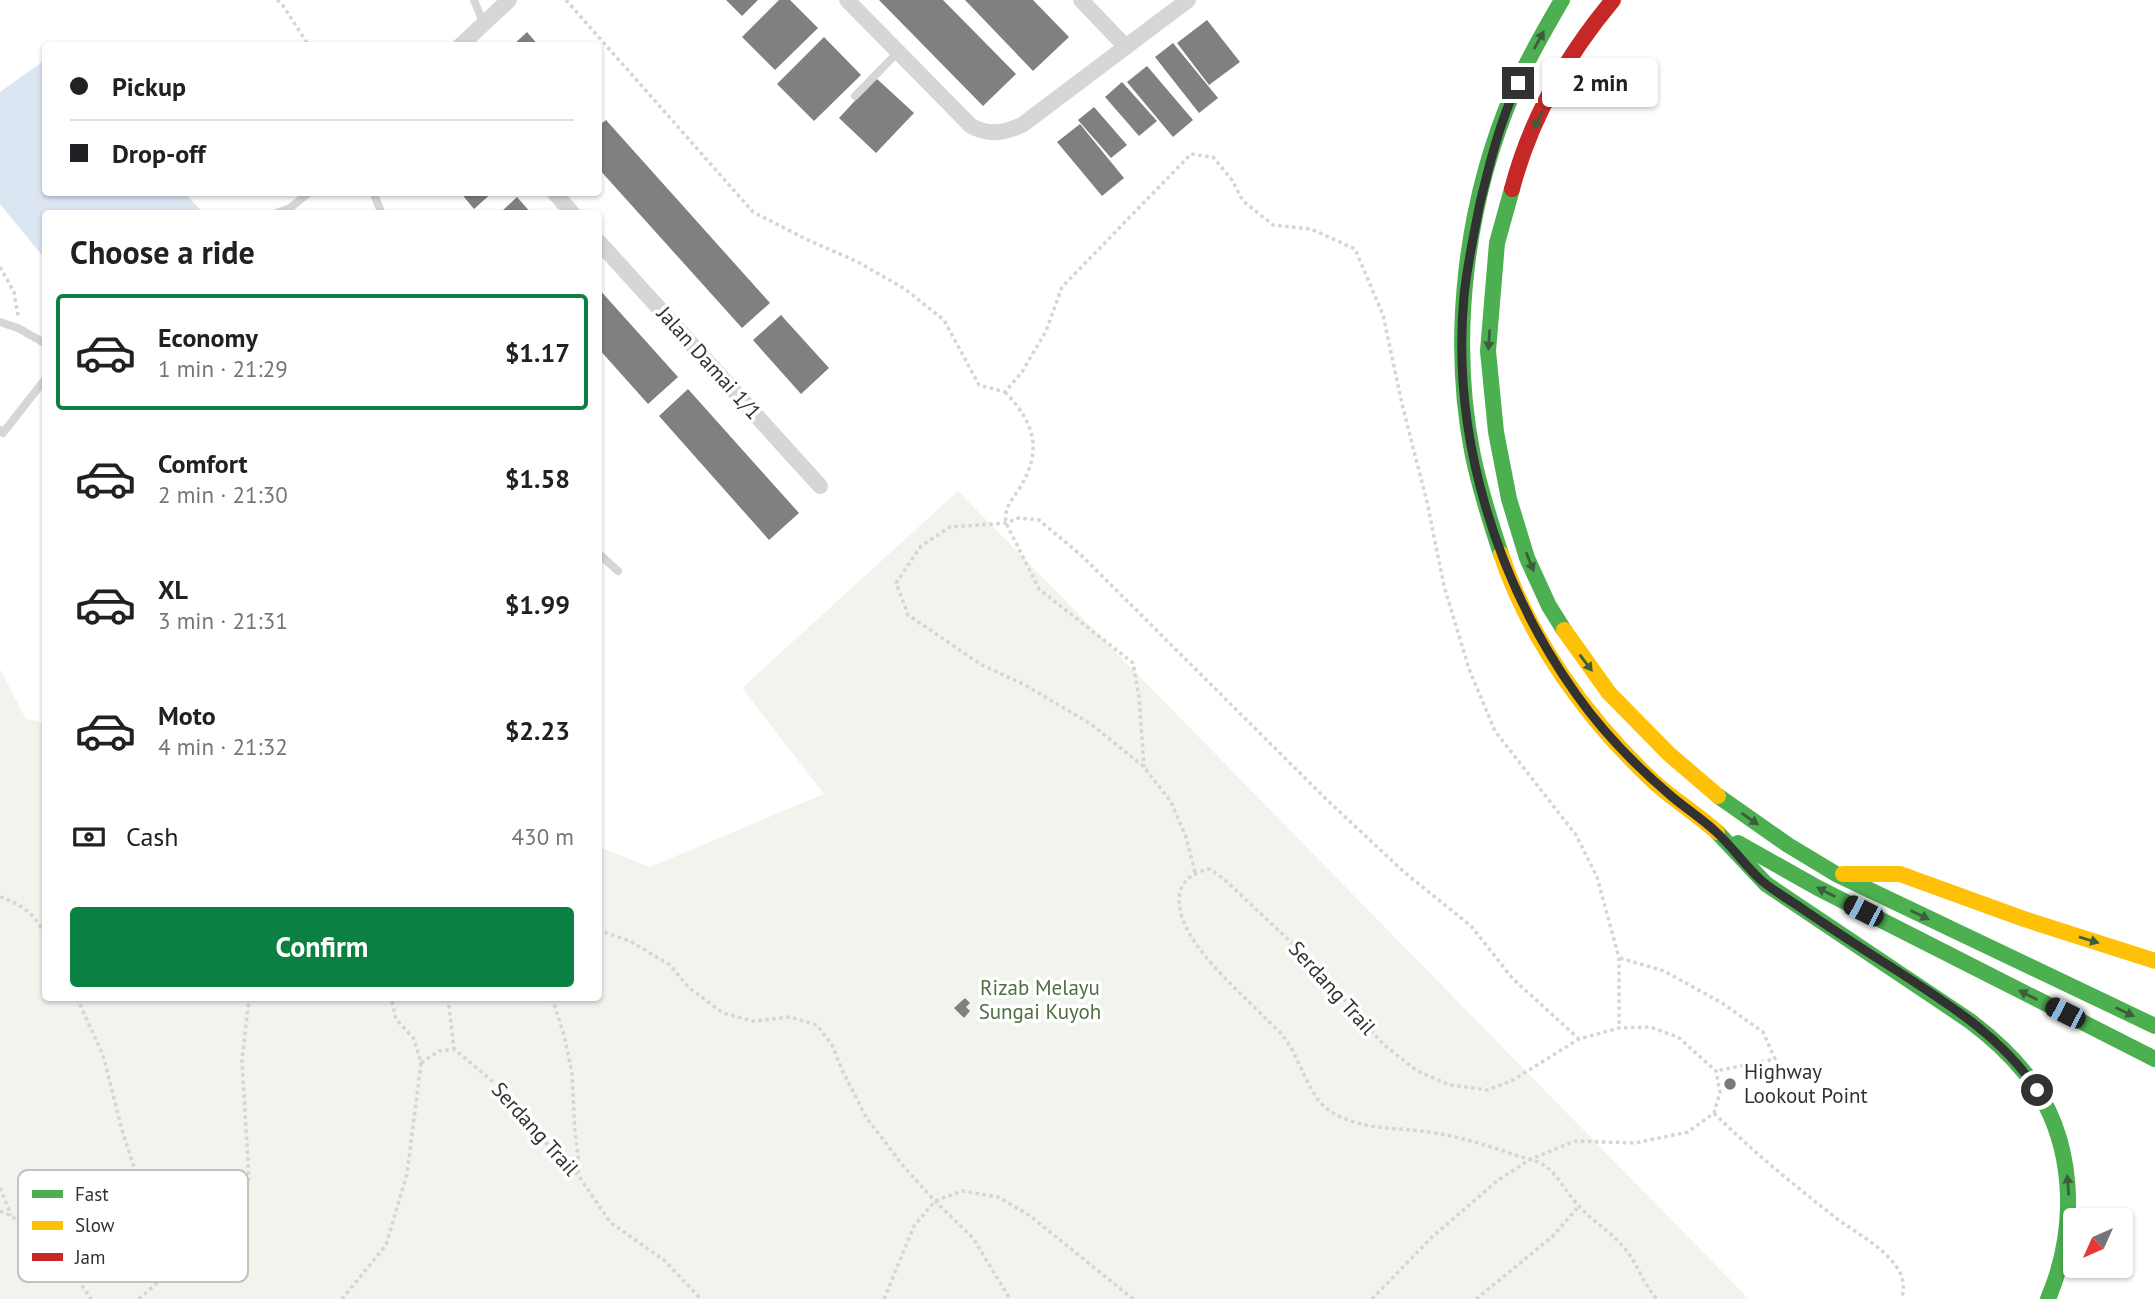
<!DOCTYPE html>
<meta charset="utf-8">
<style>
body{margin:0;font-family:"PT Sans",sans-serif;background:#f2f2f2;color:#202124;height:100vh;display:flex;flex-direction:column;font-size:26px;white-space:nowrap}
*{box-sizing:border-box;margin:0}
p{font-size:23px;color:#757577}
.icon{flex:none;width:38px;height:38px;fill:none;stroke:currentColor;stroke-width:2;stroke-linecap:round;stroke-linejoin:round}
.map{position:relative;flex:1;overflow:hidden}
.panel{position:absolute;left:42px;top:210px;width:560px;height:791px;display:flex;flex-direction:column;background:#fff;border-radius:7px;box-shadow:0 2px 5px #0004}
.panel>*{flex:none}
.guide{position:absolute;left:42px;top:42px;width:560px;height:154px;border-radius:7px;box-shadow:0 2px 5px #0004;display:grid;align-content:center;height:154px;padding:0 28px;background:#fff}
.needle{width:46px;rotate:225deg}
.fabs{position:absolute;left:2063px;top:1208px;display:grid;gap:14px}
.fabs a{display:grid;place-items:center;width:70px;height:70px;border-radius:7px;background:#fff;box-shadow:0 2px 5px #0004;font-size:35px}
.end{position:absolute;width:32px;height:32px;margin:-16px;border:9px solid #323232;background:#fff;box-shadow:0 0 0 4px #fff}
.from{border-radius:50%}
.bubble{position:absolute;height:49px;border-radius:7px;background:#fff;box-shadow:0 2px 5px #0004;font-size:23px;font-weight:800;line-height:49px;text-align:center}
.car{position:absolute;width:21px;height:42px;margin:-21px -10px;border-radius:9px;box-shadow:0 0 5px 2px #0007;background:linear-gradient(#222 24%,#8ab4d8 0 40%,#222 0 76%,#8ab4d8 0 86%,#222 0)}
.guide b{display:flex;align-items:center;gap:24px;height:66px;font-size:26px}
.guide b+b{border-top:2px solid #e0e0e0}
.guide i{width:18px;height:18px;background:#202124}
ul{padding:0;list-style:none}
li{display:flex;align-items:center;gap:21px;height:116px;margin:0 14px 10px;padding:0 14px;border:4px solid transparent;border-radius:7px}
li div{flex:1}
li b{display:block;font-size:26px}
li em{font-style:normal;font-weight:800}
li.on{border-color:#0b8043}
li>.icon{width:63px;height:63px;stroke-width:1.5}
h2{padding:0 28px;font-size:32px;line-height:84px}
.pay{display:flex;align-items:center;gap:18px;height:77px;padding:0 28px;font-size:26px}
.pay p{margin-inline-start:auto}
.primary-button{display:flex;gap:14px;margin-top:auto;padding:14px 28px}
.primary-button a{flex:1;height:80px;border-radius:7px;background:#0b8043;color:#fff;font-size:28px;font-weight:800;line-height:80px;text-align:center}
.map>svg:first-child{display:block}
.green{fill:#f0f4ed}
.water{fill:#dce6f3}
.building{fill:#808080}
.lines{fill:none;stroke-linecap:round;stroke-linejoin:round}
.path{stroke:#d5d5d5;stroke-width:3.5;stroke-dasharray:3.5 3.5;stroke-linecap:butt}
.lane{stroke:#d6d6d6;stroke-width:8}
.street{stroke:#d6d6d6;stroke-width:16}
.fast{stroke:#4caf50;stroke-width:16}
.slow{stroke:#ffc107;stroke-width:16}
.jam{stroke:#c62828;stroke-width:16}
.oneway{fill:#3b5e3c}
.route{stroke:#323232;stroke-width:9}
.poi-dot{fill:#7a7a7a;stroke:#fff;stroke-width:2.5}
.labels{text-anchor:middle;stroke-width:7;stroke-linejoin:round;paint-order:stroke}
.street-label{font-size:21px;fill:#323232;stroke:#fff}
.park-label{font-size:21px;fill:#4d6f3e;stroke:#fff}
.poi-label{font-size:21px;fill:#323232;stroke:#fff;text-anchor:start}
.key{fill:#fff;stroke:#c2c2c2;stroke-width:2}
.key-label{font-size:19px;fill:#323232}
</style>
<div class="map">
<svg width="2155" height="1299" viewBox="0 0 2155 1299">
<rect width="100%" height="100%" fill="#fff"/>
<path class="green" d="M 958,491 L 1749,1299 L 0,1299 L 0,669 L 26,719 L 45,723 L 46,998 L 598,998 L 599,847 L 650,867 L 824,794 L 742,688 Z"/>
<path class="water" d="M 45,60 L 46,192 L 185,193 L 203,213 L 46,214 L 45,259 L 0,204 L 0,92 Z"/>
<g class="building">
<path d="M 726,0 L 758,0 L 742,16 Z"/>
<path d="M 779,0 L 790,0 L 818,28 L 775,70 L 742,37 Z"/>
<path d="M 879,0 L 943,0 L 1016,74 L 983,106 Z"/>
<path d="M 965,0 L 1033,0 L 1069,37 L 1033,71 Z"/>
<path d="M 1207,20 L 1240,62 L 1209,85 L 1177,43 Z"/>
<path d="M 527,32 L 539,46 L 512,46 Z"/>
<path d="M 824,37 L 861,75 L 814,121 L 777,84 Z"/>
<path d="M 1173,43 L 1218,98 L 1199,113 L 1155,57 Z"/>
<path d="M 1147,66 L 1193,120 L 1173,137 L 1127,82 Z"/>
<path d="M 876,78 L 914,113 L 876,153 L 839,118 Z"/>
<path d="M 1122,82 L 1157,121 L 1139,136 L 1105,97 Z"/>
<path d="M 1094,107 L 1127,145 L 1111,158 L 1078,120 Z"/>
<path d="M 606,120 L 770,303 L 742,328 L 598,168 L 598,126 Z"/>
<path d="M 1080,124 L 1124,178 L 1102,196 L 1057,142 Z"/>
<path d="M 460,192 L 493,192 L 474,209 Z"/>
<path d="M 517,197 L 532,214 L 499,214 Z"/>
<path d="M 598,288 L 678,377 L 648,404 L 598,348 Z"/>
<path d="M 781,315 L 829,368 L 801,394 L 753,340 Z"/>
<path d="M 688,389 L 799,513 L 769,540 L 659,416 Z"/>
<path d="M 965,998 L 970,1003 L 966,1007 L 970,1011 L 964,1018 L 954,1008 Z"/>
</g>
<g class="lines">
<g class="path">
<path d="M 277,0 L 282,4 L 309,46"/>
<path d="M 566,0 L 753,212 L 808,240 L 856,261 L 905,289 L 944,320 L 979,385 L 1005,392 L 1022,372 L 1046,331 L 1062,287 L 1191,154 L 1213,157 L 1232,180 L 1243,201 L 1273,225 L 1311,229 L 1355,249 L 1383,315 L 1402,404 L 1427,502 L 1444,586 L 1469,669 L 1495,731 L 1576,835 L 1597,877 L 1619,958 L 1619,1028"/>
<path d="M 0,267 L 14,292 L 18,316"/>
<path d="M 1005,392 C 1035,423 1043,451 1019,489 C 1011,502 1004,507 1006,523 L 1039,589 L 1133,663 L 1139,697 L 1144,767"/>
<path d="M 1195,872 L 1186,837 L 1171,802 L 1144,767 L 1091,724 L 1025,685 L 982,665 L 908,615 L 896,583 L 921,546 L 950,527 L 1006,523 L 1019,518 L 1039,520 L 1082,556 L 1326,799 L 1404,872 L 1471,926 L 1513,979 L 1578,1038"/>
<path d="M 0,897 C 24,905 36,915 46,938"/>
<path d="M 598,930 L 630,941 L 670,965 L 688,987 L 723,1013 L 753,1021 L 790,1017 L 817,1025 L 832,1045 L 843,1072 L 866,1117 L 904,1167 L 935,1201 L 973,1238 L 1010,1299"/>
<path d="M 1620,958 L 1664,971 L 1722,1003 L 1763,1032 L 1775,1059 L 1716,1071"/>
<path d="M 77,998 L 103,1055 L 122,1130 L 148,1211 L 180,1262"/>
<path d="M 448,998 L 454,1049"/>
<path d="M 552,998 L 564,1035 L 572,1073 L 575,1132 L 579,1163 L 578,1174"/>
<path d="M 421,1063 L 439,1051 L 454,1049 L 504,1091 L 532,1129 L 578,1175 L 610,1222 L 665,1261 L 701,1299"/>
<path d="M 1714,1113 C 1752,1151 1794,1185 1836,1218 C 1857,1234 1883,1246 1898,1269 C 1904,1278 1905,1289 1901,1299"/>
<path d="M 0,1188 L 11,1215"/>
<path d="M 0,1211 C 37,1226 70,1266 91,1299"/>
<path d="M 139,1299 L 205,1240 L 249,1179 L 242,1061 L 249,998"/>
<path d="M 342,1299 L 386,1245 L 407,1174 L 421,1063 L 414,1039 L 396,1019 L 391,998"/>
<path d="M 884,1299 L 914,1226 L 935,1201 L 962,1191 L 998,1197 L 1029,1215 L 1133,1299"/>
<path d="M 1372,1299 L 1431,1238 L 1497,1181 L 1529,1160 L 1575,1141 L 1635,1143 L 1688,1132 L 1714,1113 L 1720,1092 L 1716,1071 L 1678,1037 L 1650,1027 L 1619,1028 L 1579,1039 L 1513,1080 L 1488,1090 L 1450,1085 L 1417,1071 L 1383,1044 L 1311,961 L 1224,879 L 1210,869 C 1182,874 1173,893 1183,920 C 1197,956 1237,989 1264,1017 C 1271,1024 1280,1031 1286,1040 C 1299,1059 1305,1082 1319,1101 C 1328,1112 1341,1118 1355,1122 C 1378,1130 1404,1128 1428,1132 C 1458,1136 1487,1145 1515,1155 C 1524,1158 1537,1160 1545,1166 C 1559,1176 1567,1194 1579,1206 C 1593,1222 1613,1233 1626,1250 C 1638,1265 1643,1284 1657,1299"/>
<path d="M 1476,1299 L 1552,1237 L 1579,1206"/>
</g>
<g class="lane">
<path d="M 474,0 L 483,22"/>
<path d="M 855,96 L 899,51"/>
<path d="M 373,192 L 382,214"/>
<path d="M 274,214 L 290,208 L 310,192"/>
<path d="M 0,322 L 18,328 L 46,344"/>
<path d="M 0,430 L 3,433 L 46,378"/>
<path d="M 598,553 L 618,571"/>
</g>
<g class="street">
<path d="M 847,0 L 971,126 C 990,136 1003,133 1022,125 L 1188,0"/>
<path d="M 1081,0 L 1126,47"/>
<path d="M 460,46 L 509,0"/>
<path d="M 554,192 L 573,214"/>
<path d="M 598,241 L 820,486"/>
</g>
<g class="fast">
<path d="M 1512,189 L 1497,243 L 1488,351 L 1496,432 L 1509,499 L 1527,558 L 1549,606 L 1564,630"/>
<path d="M 1501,554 C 1490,521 1480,489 1473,456 C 1449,337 1466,201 1514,90 C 1528,58 1545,29 1562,0"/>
<path d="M 1718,796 L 1788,845 L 1836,874 L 2155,1026"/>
<path d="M 1717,832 L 1766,884 L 1970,1021 C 1990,1036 2009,1053 2025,1073 C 2076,1137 2079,1226 2048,1299"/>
<path d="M 1738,843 L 1818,888 L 2155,1059"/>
</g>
<g class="slow">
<path d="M 1501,554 C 1530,641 1588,720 1654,782 C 1674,800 1697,814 1717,832"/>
<path d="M 1564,630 L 1609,693 L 1669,754 L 1718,796"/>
<path d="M 1843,874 L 1900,874 L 2024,919 L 2155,961"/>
</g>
<path class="jam" d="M 1512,189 C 1530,120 1567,55 1613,0"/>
</g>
<defs><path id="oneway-solid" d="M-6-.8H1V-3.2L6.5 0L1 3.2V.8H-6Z" transform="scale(1.75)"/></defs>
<g class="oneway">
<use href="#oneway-solid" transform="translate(1539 40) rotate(-61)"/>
<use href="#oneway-solid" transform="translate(1538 120) rotate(115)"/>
<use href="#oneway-solid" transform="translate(1489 340) rotate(94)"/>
<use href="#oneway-solid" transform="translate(1530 562) rotate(68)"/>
<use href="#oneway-solid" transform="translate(1586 663) rotate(53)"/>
<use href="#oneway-solid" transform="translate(1750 819) rotate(35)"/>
<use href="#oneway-solid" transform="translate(1826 892) rotate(-153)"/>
<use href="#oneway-solid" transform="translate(1920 915) rotate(26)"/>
<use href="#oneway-solid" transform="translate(2089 940) rotate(17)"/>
<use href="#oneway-solid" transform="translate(2028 995) rotate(-153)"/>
<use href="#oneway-solid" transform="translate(2125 1012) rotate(25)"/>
<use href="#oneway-solid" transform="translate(2068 1185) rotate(-94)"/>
</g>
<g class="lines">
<path class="route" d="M 1518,83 C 1500,121 1490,162 1480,203 C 1474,234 1467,265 1464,296 C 1451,436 1496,581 1576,694 C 1602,731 1636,766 1670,795 C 1685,808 1701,818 1715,831 C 1732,846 1745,866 1762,881 C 1775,892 1790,900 1804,910 C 1835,931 1867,952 1899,972 C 1950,1005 2003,1038 2037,1090"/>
</g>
<circle class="poi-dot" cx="1730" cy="1084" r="7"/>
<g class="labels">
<g class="street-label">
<text transform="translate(709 363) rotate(48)" y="7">Jalan Damai 1/1</text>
<text transform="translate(1332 988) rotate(48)" y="7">Serdang Trail</text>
<text transform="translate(535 1129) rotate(48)" y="7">Serdang Trail</text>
</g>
<g class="park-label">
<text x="1040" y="995">Rizab Melayu<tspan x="1040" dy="24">Sungai Kuyoh</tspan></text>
</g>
<g class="poi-label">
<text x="1744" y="1079">Highway<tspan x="1744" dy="24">Lookout Point</tspan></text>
</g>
</g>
<rect x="18" y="1170" width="230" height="112" rx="10" class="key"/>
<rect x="32" y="1190" width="31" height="8" fill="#4caf50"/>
<rect x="32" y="1221" width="31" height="9" fill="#ffc107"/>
<rect x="32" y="1253" width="31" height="8" fill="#c62828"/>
<g class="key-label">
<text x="75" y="1201">Fast</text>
<text x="75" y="1232">Slow</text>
<text x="75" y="1264">Jam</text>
</g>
</svg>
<div class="fabs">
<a><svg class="needle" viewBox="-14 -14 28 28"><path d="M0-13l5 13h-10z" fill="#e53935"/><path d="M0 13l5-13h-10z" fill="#757577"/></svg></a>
</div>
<i class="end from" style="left:2037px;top:1090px"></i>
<i class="end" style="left:1518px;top:83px"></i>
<div class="bubble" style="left:1542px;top:58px;width:116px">2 min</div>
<i class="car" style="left:1863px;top:911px;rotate:297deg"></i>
<i class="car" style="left:2065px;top:1013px;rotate:297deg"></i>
<div class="guide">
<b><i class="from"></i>Pickup</b>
<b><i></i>Drop-off</b>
</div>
<section class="panel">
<h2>Choose a ride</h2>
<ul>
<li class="on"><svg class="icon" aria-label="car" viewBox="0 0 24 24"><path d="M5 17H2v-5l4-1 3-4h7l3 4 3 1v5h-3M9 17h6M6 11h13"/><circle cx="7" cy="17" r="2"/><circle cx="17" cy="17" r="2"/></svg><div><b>Economy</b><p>1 min · 21:29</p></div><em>$1.17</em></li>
<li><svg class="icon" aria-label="car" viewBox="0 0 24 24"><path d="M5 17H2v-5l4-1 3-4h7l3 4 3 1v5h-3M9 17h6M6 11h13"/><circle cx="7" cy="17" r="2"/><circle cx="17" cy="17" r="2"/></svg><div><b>Comfort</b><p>2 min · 21:30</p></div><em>$1.58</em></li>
<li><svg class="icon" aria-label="car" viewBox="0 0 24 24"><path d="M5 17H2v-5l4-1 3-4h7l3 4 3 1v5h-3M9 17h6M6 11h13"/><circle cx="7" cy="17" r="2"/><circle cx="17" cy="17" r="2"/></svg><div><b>XL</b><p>3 min · 21:31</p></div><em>$1.99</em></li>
<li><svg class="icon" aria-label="car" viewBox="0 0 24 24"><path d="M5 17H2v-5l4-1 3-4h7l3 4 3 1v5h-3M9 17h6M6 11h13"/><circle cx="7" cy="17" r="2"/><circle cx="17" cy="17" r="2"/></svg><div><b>Moto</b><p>4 min · 21:32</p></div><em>$2.23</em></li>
</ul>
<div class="pay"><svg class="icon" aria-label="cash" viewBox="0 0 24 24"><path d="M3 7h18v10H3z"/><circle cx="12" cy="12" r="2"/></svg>Cash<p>430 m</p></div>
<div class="primary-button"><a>Confirm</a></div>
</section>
</div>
